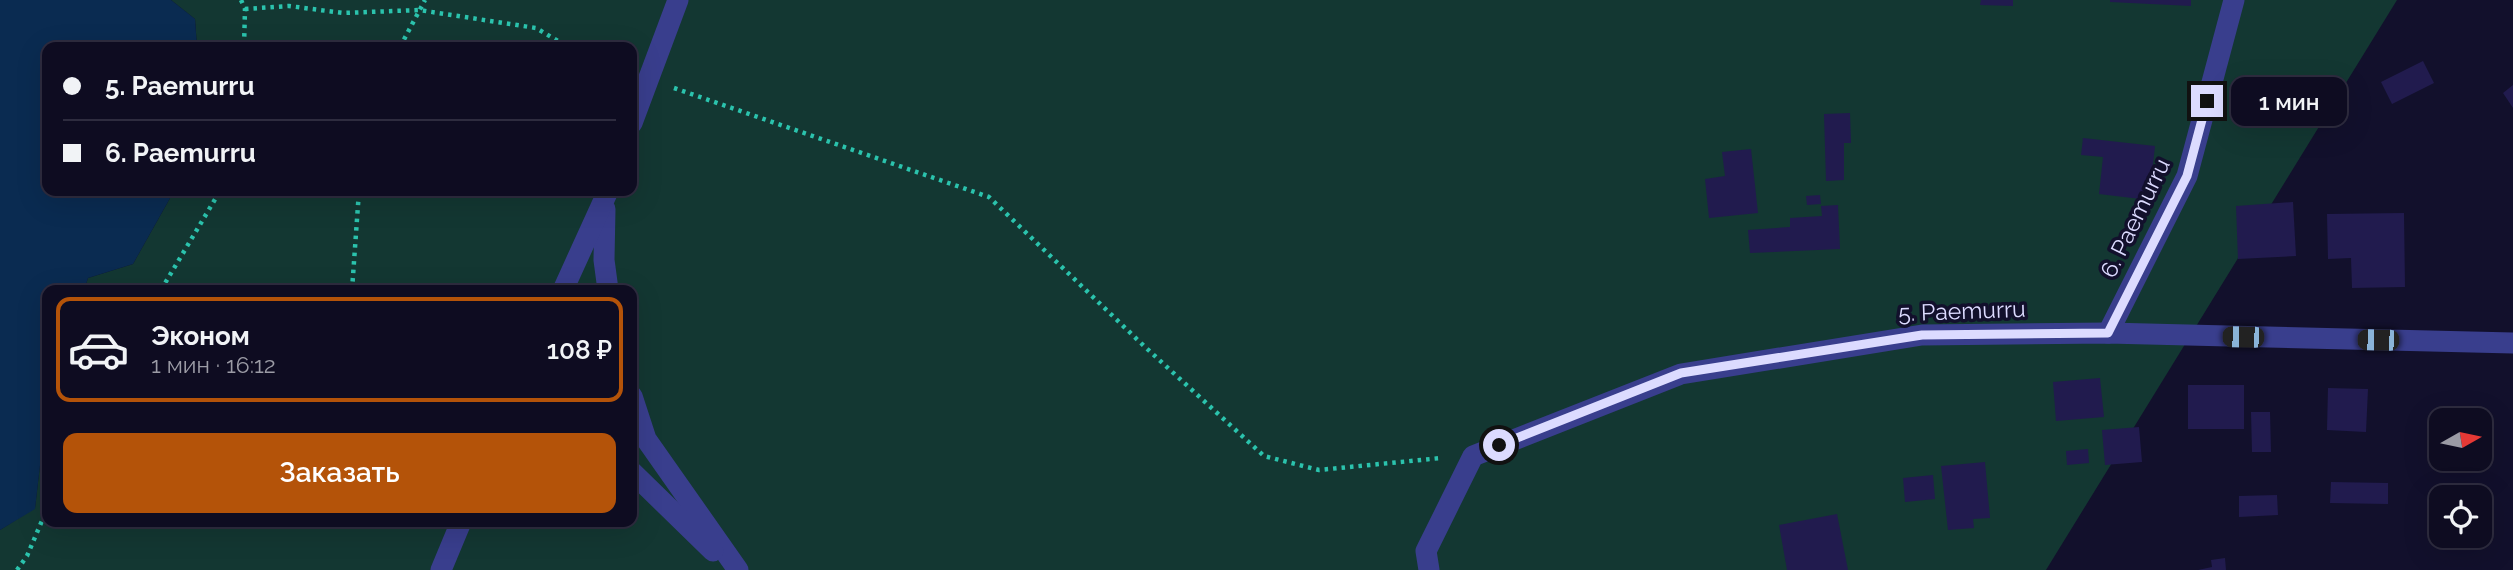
<!DOCTYPE html>
<html lang="ru">
<meta charset="utf-8">
<style>
body{margin:0;font-family:Raleway,sans-serif;background:#17152a;color:#f1f3f6;height:100vh;display:flex;flex-direction:column;font-size:26px;white-space:nowrap}
*{box-sizing:border-box;margin:0}
p{font-size:23px;color:#9b9ba5}
.icon{flex:none;width:38px;height:38px;fill:none;stroke:currentColor;stroke-width:2;stroke-linecap:round;stroke-linejoin:round}
.map{position:relative;flex:1;overflow:hidden}
.side{position:absolute;left:42px;top:285px;width:595px;height:242px;display:flex;flex-direction:column;background:#0e0c21;border-radius:14px;box-shadow:0 7px 28px #0002,0 0 0 2px #2e2c3f}
.side>*{flex:none}
.top-card{position:absolute;left:42px;top:42px;width:595px;height:154px;border-radius:14px;box-shadow:0 7px 28px #0002,0 0 0 2px #2e2c3f;display:grid;align-content:center;height:154px;padding:0 21px;background:#0e0c21}
.needle{width:46px;rotate:81deg}
.buttons{position:absolute;left:2429px;top:408px;display:grid;gap:14px}
.buttons a{display:grid;place-items:center;width:63px;height:63px;border-radius:14px;background:#0e0c21;box-shadow:0 7px 28px #0002,0 0 0 2px #2e2c3f;font-size:35px}
.end{position:absolute;width:32px;height:32px;margin:-16px;border:9px solid #dcdbff;background:#111;box-shadow:0 0 0 4px #111}
.from{border-radius:50%}
.bubble{position:absolute;height:49px;border-radius:14px;background:#0e0c21;box-shadow:0 7px 28px #0002,0 0 0 2px #2e2c3f;font-size:23px;font-weight:600;line-height:49px;text-align:center}
.car{position:absolute;width:21px;height:42px;margin:-21px -10px;border-radius:9px;box-shadow:0 0 5px 2px #0007;background:linear-gradient(#222 24%,#8ab4d8 0 40%,#222 0 76%,#8ab4d8 0 86%,#222 0)}
.top-card b{display:flex;align-items:center;gap:24px;height:66px;font-size:26px}
.top-card b+b{border-top:2px solid #2e2c3f}
.top-card i{width:18px;height:18px;background:#f1f3f6}
ul{padding:12px 0 0;list-style:none}
li{display:flex;align-items:center;gap:21px;height:105px;margin:0 14px 10px;padding:0 7px;border:4px solid transparent;border-radius:14px}
li div{flex:1}
li b{display:block;font-size:26px}
li em{font-style:normal;font-weight:600}
li.on{border-color:#b45309}
li>.icon{width:63px;height:63px;stroke-width:1.5}
.action{display:flex;gap:14px;margin-top:auto;padding:14px 21px}
.action a{flex:1;height:80px;border-radius:14px;background:#b45309;color:#fff;font-size:28px;font-weight:600;line-height:80px;text-align:center}
.map>svg:first-child{display:block}
.green{fill:#133732}
.water{fill:#0a2b51}
.building{fill:#211b4e}
.lines{fill:none;stroke-linecap:round;stroke-linejoin:round}
.path{stroke:#2bc3ad;stroke-width:4.5;stroke-dasharray:3.5 5;stroke-linecap:butt}
.minor{stroke:#393e8d;stroke-width:21}
.route{stroke:#dcdbff;stroke-width:9}
.labels{text-anchor:middle;stroke-width:7;stroke-linejoin:round;paint-order:stroke}
.street-label{font-size:23px;fill:#dcdbff;stroke:#12102c}
</style>
<div class="map">
<svg width="2513" height="570" viewBox="0 0 2513 570">
<rect width="100%" height="100%" fill="#12102c"/>
<path class="green" d="M 171,0 L 2397,0 L 2046,570 L 0,570 L 0,530 L 35,508 L 47,404 L 47,522 L 632,522 L 632,290 L 84,290 L 88,278 L 133,264 L 174,191 L 632,191 L 632,47 L 197,47 L 195,19 Z"/>
<path class="water" d="M 0,0 L 171,0 L 195,19 L 197,47 L 47,47 L 47,191 L 174,191 L 133,264 L 88,278 L 84,290 L 47,290 L 47,404 L 35,509 L 0,530 Z"/>
<g class="building">
<path d="M 1981,0 L 2013,0 L 2013,6 L 1980,5 Z"/>
<path d="M 2110,0 L 2191,0 L 2191,6 L 2110,2 Z"/>
<path d="M 2423,61 L 2434,83 L 2392,104 L 2381,82 Z"/>
<path d="M 2513,85 L 2513,108 L 2503,93 Z"/>
<path d="M 1850,113 L 1851,143 L 1844,143 L 1844,180 L 1826,181 L 1824,114 Z"/>
<path d="M 2083,138 L 2155,146 L 2149,200 L 2099,194 L 2103,157 L 2081,155 Z"/>
<path d="M 1751,149 L 1758,213 L 1709,218 L 1705,179 L 1725,176 L 1722,152 Z"/>
<path d="M 1820,195 L 1821,204 L 1807,205 L 1806,196 Z"/>
<path d="M 2293,202 L 2296,256 L 2238,259 L 2236,206 Z"/>
<path d="M 1838,205 L 1840,249 L 1750,253 L 1748,230 L 1790,227 L 1790,218 L 1822,216 L 1821,206 Z"/>
<path d="M 2404,213 L 2405,287 L 2352,288 L 2351,258 L 2328,259 L 2327,214 Z"/>
<path d="M 2100,378 L 2104,417 L 2056,421 L 2053,382 Z"/>
<rect x="2188" y="385" width="56" height="44"/>
<path d="M 2328,388 L 2368,389 L 2366,432 L 2327,430 Z"/>
<path d="M 2251,412 L 2270,412 L 2271,452 L 2252,452 Z"/>
<path d="M 2139,427 L 2142,462 L 2105,465 L 2102,430 Z"/>
<path d="M 2088,449 L 2089,463 L 2067,465 L 2066,451 Z"/>
<path d="M 1985,462 L 1990,518 L 1973,519 L 1974,528 L 1948,530 L 1941,466 Z"/>
<path d="M 1933,475 L 1935,499 L 1905,502 L 1903,478 Z"/>
<path d="M 2331,482 L 2388,483 L 2388,504 L 2330,503 Z"/>
<path d="M 2277,495 L 2278,515 L 2239,517 L 2239,496 Z"/>
<path d="M 1837,514 L 1848,570 L 1787,570 L 1779,525 Z"/>
<path d="M 2225,558 L 2226,570 L 2198,570 L 2212,567 L 2211,560 Z"/>
</g>
<g class="lines">
<g class="path">
<path d="M 241,0 L 245,9 L 244,47"/>
<path d="M 245,9 L 289,6 L 343,13 L 419,10 L 536,28 L 568,47"/>
<path d="M 400,47 L 425,0"/>
<path d="M 674,88 L 989,197 L 1144,346 L 1264,456 L 1319,470 L 1441,458"/>
<path d="M 161,290 L 220,191"/>
<path d="M 352,290 L 359,191"/>
<path d="M 17,570 L 27,556 L 47,509"/>
</g>
<g class="minor">
<path d="M 632,123 L 678,0"/>
<path d="M 605,209 L 604,260 L 608,290"/>
<path d="M 563,290 L 608,191"/>
<path d="M 2108,333 L 2187,176 L 2234,0"/>
<path d="M 632,396 L 646,439 L 738,570"/>
<path d="M 632,472 L 713,551"/>
<path d="M 441,570 L 461,522"/>
<path d="M 1429,570 L 1426,551 L 1473,456 L 1681,374 L 1922,335 L 2108,333 L 2513,343"/>
</g>
</g>
<g class="lines">
<path class="route" d="M 1499,445 L 1681,373 L 1922,335 L 2108,333 L 2187,176 L 2207,101"/>
</g>
<g class="labels">
<g class="street-label">
<text transform="translate(2135 218) rotate(-64)" y="8">6. Paemurru</text>
<text transform="translate(1962 311) rotate(-2)" y="8">5. Paemurru</text>
</g>
</g>
</svg>
<div class="buttons">
<a><svg class="needle" viewBox="-14 -14 28 28"><path d="M0-13l5 13h-10z" fill="#e53935"/><path d="M0 13l5-13h-10z" fill="#9b9ba5"/></svg></a>
<a><svg class="icon" aria-label="locate" viewBox="0 0 24 24"><circle cx="12" cy="12" r="6"/><path d="M12 2v4M12 18v4M2 12h4M18 12h4"/></svg></a>
</div>
<i class="end from" style="left:1499px;top:445px"></i>
<i class="end" style="left:2207px;top:101px"></i>
<div class="bubble" style="left:2231px;top:77px;width:116px">1 мин</div>
<i class="car" style="left:2243px;top:337px;rotate:271deg"></i>
<i class="car" style="left:2378px;top:340px;rotate:271deg"></i>
<div class="top-card">
<b><i class="from"></i>5. Paemurru</b>
<b><i></i>6. Paemurru</b>
</div>
<section class="side">
<ul>
<li class="on"><svg class="icon" aria-label="car" viewBox="0 0 24 24"><path d="M5 17H2v-5l4-1 3-4h7l3 4 3 1v5h-3M9 17h6M6 11h13"/><circle cx="7" cy="17" r="2"/><circle cx="17" cy="17" r="2"/></svg><div><b>Эконом</b><p>1 мин · 16:12</p></div><em>108 ₽</em></li>
</ul>
<div class="action"><a>Заказать</a></div>
</section>
</div>
